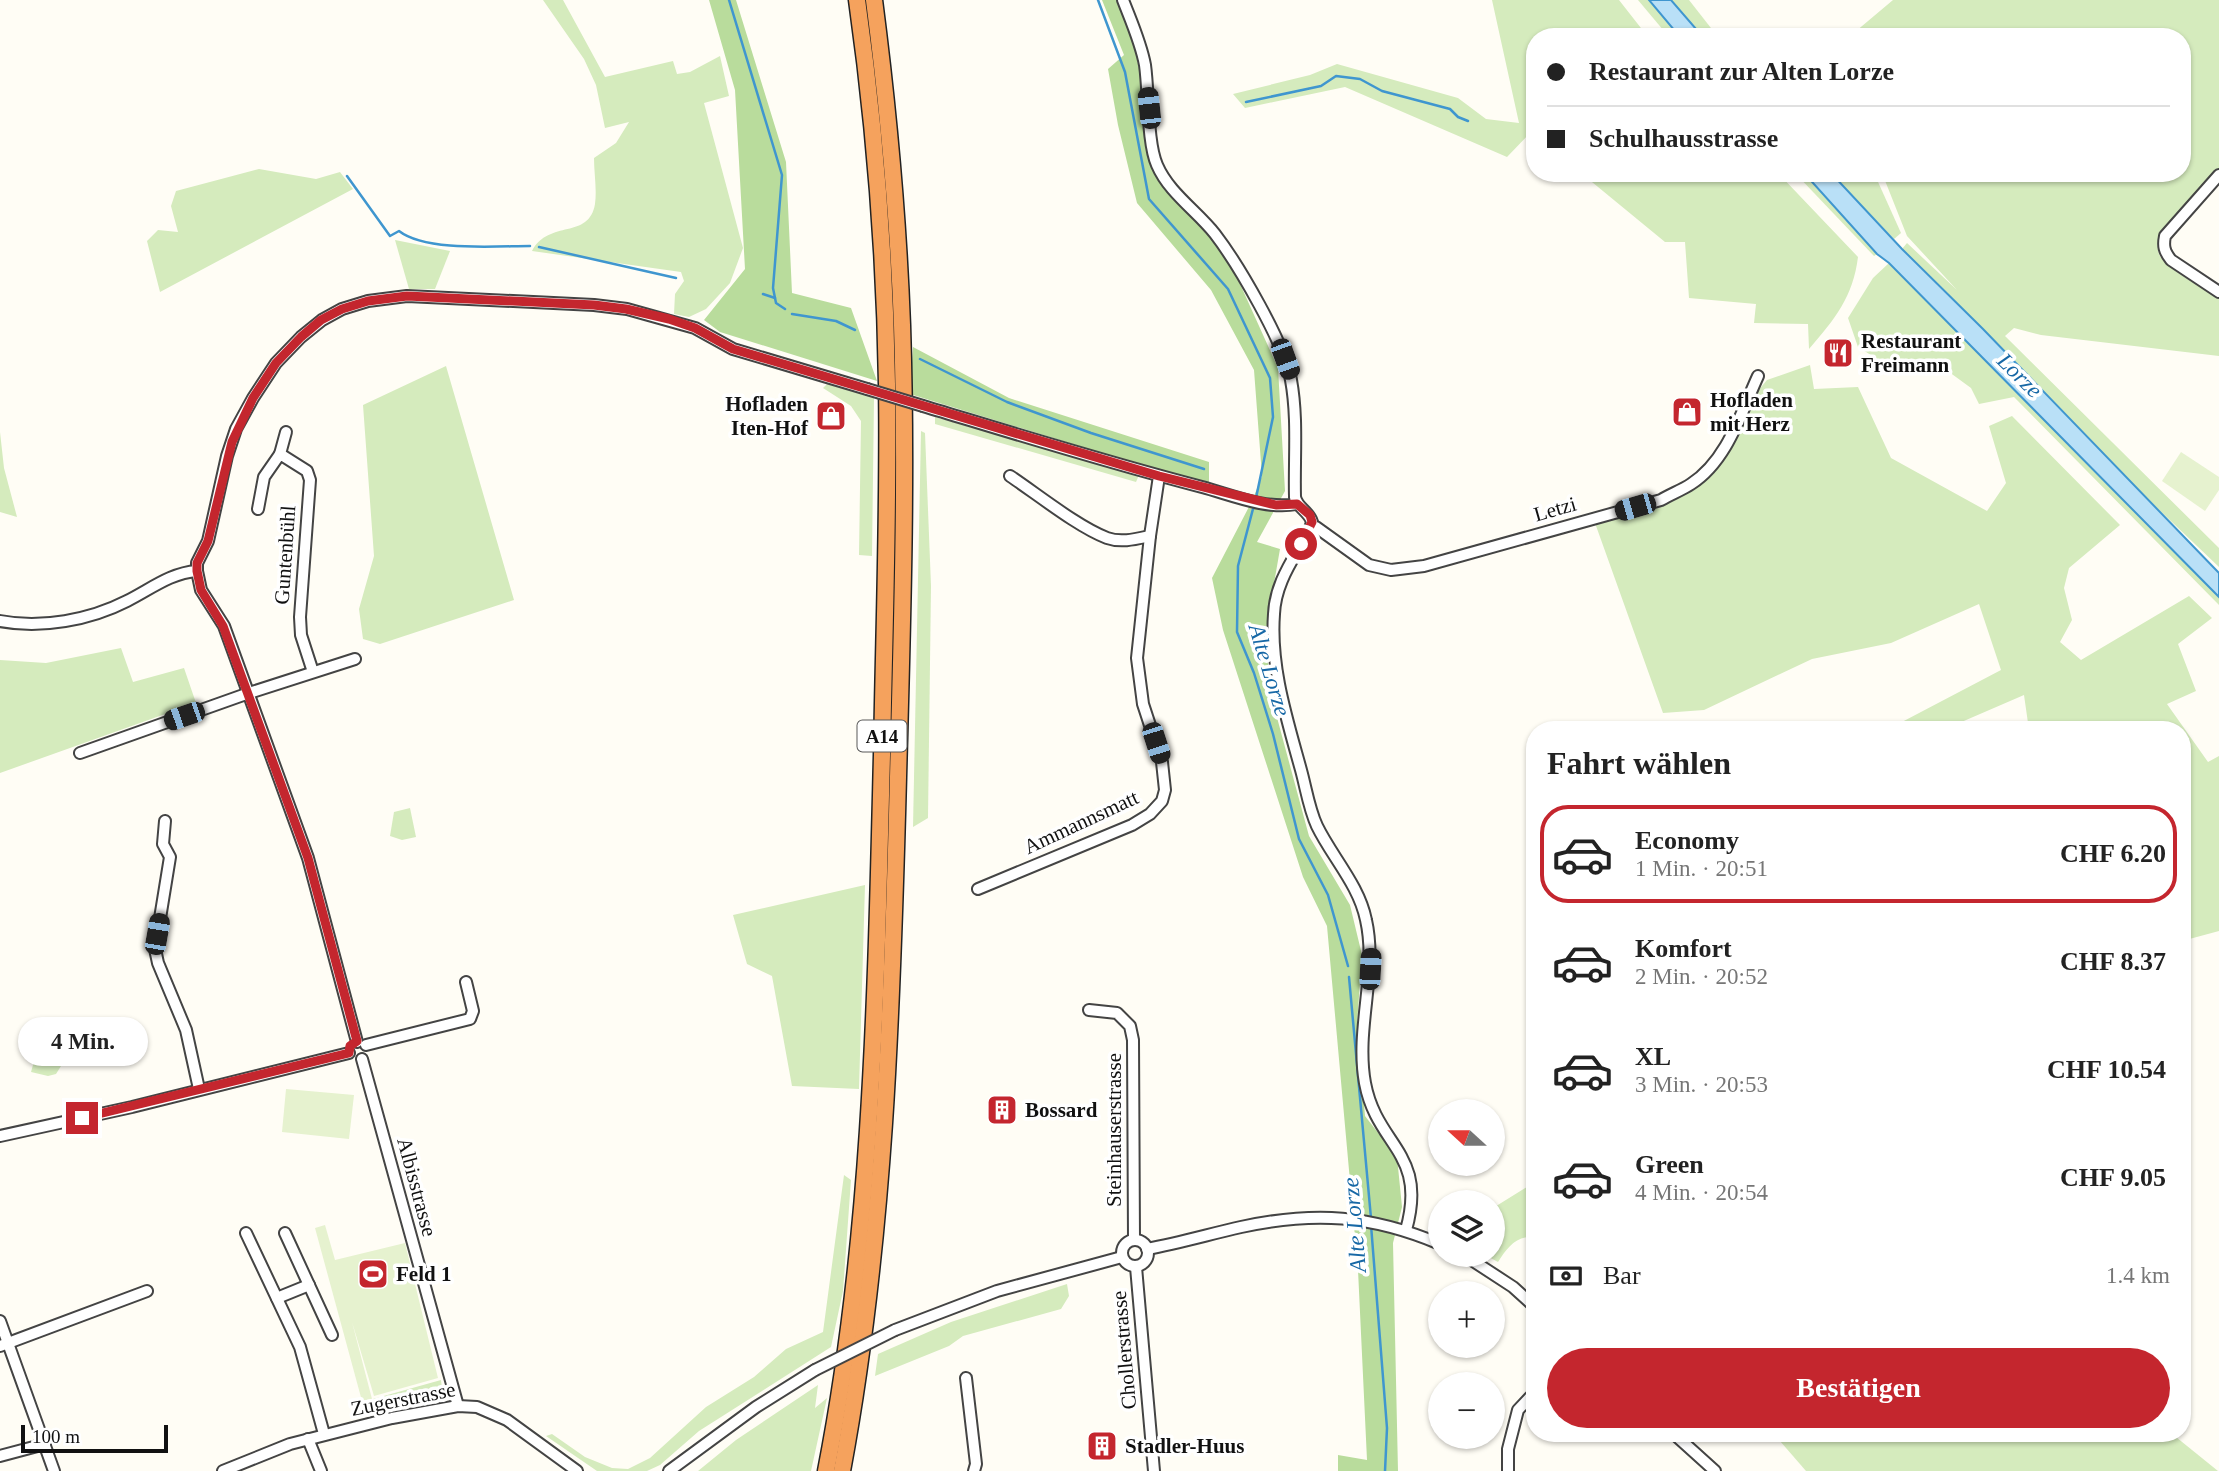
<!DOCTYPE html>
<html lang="de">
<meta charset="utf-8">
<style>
body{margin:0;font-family:"Times New Roman",serif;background:#f6f6f6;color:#222;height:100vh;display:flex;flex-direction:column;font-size:26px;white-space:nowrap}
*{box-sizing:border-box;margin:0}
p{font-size:23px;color:#767676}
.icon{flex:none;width:38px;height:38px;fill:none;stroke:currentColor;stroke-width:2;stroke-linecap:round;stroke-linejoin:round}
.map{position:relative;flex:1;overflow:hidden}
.panel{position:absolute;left:1526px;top:721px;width:665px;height:721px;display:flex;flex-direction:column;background:#fff;border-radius:28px;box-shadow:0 2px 5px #0004}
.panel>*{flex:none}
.top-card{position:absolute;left:1526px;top:28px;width:665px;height:154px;border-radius:28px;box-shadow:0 2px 5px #0004;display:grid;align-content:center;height:154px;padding:0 21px;background:#fff}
.needle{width:46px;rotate:291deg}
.tools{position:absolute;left:1428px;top:1099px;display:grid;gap:14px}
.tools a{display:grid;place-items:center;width:77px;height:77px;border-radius:50%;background:#fff;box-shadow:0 2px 5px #0004;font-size:35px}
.scale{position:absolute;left:21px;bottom:18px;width:147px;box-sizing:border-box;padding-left:7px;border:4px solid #111;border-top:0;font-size:19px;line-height:24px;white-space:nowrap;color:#111;-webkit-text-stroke:5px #fff;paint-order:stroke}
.end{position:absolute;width:32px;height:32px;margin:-16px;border:9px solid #c4262e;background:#fff;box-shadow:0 0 0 4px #fff}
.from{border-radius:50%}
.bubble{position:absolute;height:49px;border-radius:24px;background:#fff;box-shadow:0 2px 5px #0004;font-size:23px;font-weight:700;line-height:49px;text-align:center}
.car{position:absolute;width:21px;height:42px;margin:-21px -10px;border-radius:9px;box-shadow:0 0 5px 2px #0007;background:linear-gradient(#222 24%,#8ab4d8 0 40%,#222 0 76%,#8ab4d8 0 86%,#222 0)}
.top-card b{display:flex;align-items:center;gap:24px;height:66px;font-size:26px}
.top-card b+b{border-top:2px solid #e0e0e0}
.top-card i{width:18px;height:18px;background:#222}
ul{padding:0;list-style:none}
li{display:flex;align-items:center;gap:21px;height:98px;margin:0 14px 10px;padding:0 7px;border:4px solid transparent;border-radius:28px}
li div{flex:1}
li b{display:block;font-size:26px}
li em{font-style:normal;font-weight:700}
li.on{border-color:#c4262e}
li>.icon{width:63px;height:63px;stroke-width:1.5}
h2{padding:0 21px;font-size:32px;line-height:84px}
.pay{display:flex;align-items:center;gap:18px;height:77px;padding:0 21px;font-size:26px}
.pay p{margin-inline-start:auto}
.button{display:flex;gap:14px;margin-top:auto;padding:14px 21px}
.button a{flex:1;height:80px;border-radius:42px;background:#c4262e;color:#fff;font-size:28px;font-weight:700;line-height:80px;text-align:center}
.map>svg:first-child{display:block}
.green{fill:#d5ebbd}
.forest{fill:#b9dc9c}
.pitch{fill:#e6f2cf}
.water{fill:#b9e0f7;stroke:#3f96cf;stroke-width:2}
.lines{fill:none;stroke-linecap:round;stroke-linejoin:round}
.stream{stroke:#3f96cf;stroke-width:2.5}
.minor-casing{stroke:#444;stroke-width:14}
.highway-casing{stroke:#222;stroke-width:19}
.minor{stroke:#fff;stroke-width:10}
.highway{stroke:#f5a25d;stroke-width:16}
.minor-bridge-casing{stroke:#444;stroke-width:14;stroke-linecap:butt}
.minor-bridge{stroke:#fff;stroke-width:10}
.route{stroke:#c4262e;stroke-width:9}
.labels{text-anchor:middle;stroke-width:7;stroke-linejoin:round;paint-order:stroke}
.shield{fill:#fff;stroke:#585858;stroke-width:2}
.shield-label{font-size:19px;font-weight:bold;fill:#111}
.poi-label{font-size:21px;font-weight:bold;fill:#111;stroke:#fff;text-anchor:start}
.street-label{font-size:21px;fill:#111;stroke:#fff}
.water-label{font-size:23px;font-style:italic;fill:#1768a6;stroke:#fff}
</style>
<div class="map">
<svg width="2219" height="1471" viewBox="0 0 2219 1471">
<rect width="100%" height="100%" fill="#fffdf5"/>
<g class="green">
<path d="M 543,0 L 563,0 L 605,77 L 673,61 L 677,74 L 690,72 L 720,56 L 729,96 L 704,103 L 743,248 L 730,283 L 706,309 L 689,317 L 674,314 L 675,294 L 684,281 L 681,272 L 532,251 C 549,219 589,240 595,204 C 597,189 594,173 594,158 L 616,143 L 629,122 L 605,128 L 596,85 L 584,59 Z"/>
<path d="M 1492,0 L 1619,0 L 1648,37 L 1535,37 L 1535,136 L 1530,133 L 1507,157 L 1345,87 L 1245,108 L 1233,94 L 1310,75 L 1337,64 L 1458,98 L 1486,119 L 1519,123 Z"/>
<path d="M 1638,0 L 1649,0 L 1680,37 L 1669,37 Z"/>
<path d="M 1671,0 L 1689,0 L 1718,37 L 1703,37 Z"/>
<path d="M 1893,0 L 2219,0 L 2219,169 L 2160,234 C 2158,241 2156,249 2160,256 C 2166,268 2206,290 2219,298 L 2219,356 L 2041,335 L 2014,328 L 2005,336 L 2219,548 L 2219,567 L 2129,481 L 1983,329 L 1902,249 L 1907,243 L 1957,290 L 1907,236 L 1882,173 L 2182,173 L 2182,37 L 1849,37 Z"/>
<path d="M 259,169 L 316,179 L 340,172 L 353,189 L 160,292 L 147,241 L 158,230 L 178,232 L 171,206 L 176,191 Z"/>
<path d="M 1581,173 L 1778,173 L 1858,257 C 1853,297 1835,319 1809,349 L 1808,324 L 1754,323 L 1756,304 L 1689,298 L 1685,242 L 1665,242 Z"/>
<path d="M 1795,173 L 1804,173 L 1877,254 L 1874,256 Z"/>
<path d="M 1831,173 L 1874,173 L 1901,233 L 1894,239 Z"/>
<path d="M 395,240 L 450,251 L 435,289 L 409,289 Z"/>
<path d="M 1889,263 L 2219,597 L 2219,605 L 2014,397 L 1979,404 L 1971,388 L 1934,361 L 1895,370 L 1858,347 L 1848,318 L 1873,278 Z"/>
<path d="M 1810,365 L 1814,389 L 1858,387 L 1891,458 L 1987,511 L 2006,483 L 1989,426 L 2012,416 L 2120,525 L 2069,568 L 2064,588 L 2072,620 L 2060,642 L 2081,660 L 2189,596 L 2212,618 L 2178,644 L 2196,691 L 2167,704 L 2208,762 L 2219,756 L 2219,931 L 2182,941 L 2182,730 L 2029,730 L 2024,695 L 1943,730 L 1894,730 L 1900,723 L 2001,670 L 1979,604 L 1891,643 L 1812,659 L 1704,710 L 1663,713 L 1595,523 L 1664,504 L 1694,490 L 1719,464 L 1757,392 L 1767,380 Z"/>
<path d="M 446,366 L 514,600 L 380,644 L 363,639 L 359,609 L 374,556 L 363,405 Z"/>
<path d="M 828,383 L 874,398 L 872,556 L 859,555 L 861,421 L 851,406 L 823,388 Z"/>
<path d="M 935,417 L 1139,475 L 1136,482 L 935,424 Z"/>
<path d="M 921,431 L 925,433 L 931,586 L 928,818 L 913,827 Z"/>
<path d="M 0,432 L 4,468 L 17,517 L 0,512 Z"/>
<path d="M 121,648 L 133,682 L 184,668 L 196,703 L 0,773 L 0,660 L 46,663 Z"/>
<path d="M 410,808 L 416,837 L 402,840 L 390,836 L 394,812 Z"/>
<path d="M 865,885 L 859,1089 L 792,1086 L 772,976 L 747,964 L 733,915 Z"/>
<path d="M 37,1051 L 49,1051 L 66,1058 L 56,1074 L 48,1076 L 31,1072 Z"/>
<path d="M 844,1175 L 851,1180 L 843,1291 L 831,1347 L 699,1431 L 660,1465 L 647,1471 L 597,1471 L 546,1436 L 552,1434 L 585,1457 L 612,1468 L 628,1469 L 650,1458 L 706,1407 L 754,1377 L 786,1349 L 823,1332 Z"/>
<path d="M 1535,1182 L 1535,1237 C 1516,1235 1507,1248 1498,1262 L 1485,1255 L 1493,1255 L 1493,1208 Z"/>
<path d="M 1067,1284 L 1069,1296 L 1061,1309 L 963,1336 L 949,1346 L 875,1376 L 878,1354 L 951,1322 Z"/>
<path d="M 441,1380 L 443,1396 L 374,1410 L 373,1399 Z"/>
<path d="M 818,1385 L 815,1408 L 827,1398 L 811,1471 L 698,1471 L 736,1440 Z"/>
<path d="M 1773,1433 L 2171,1433 L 2218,1471 L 1806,1471 Z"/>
</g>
<g class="forest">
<path d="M 709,0 L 736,0 L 786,162 L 792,293 L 851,308 L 877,381 L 720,332 L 704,320 L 745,269 L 735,90 Z"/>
<path d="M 1102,0 L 1116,0 L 1131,31 L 1150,119 L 1152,165 L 1231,264 L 1278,368 L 1285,491 L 1257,542 L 1280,549 L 1265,635 L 1272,699 L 1309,836 L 1350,905 L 1362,955 L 1357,1024 L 1365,1116 L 1397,1157 L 1402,1207 L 1393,1243 L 1398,1471 L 1338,1471 L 1338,1455 L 1367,1460 L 1358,1270 L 1327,926 L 1303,877 L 1223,630 L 1212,578 L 1252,501 L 1262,476 L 1254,370 L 1211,290 L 1137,203 L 1118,125 L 1108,69 L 1124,55 Z"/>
<path d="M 913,347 L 1009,398 L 1209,462 L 1209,486 L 910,394 Z"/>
</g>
<g class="pitch">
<path d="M 2181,452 L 2219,477 L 2219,490 L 2205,511 L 2162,481 Z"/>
<path d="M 286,1089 L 354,1095 L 349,1139 L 282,1132 Z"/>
<path d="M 325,1225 L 335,1260 L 405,1243 L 438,1378 L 374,1396 L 352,1322 L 372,1399 L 362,1401 L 315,1228 Z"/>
</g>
<g class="water">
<path d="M 1649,0 L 1671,0 L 1703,37 L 1680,37 Z"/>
<path d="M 1804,173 L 1831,173 L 1902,249 L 1983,329 L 2219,573 L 2219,597 L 1889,263 L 1877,254 Z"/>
</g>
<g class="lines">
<g class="stream">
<path d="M 729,0 L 782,175 L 773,288 L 776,303 L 785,309"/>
<path d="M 1098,0 L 1125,72 L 1149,199 L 1228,289 L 1270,378 L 1273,417 L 1256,498"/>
<path d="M 1246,102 L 1321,86 L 1336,76 L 1360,79 L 1382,91 L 1450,109 L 1458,117 L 1468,121"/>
<path d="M 347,176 L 390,236 L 399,231 C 426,252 497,246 530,246"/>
<path d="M 539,247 L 676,278"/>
<path d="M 763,294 L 775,298"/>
<path d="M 792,314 L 836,321 L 855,330"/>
<path d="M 920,359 L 1007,402 L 1091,433 L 1204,469"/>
<path d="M 1254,505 L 1238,566 L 1237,632 L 1254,673 L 1273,734 L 1299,839 L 1328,895 L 1348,966"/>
<path d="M 1349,977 L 1371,1218"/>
<path d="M 1371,1225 L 1387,1428 L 1385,1471"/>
</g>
<g class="minor-casing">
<g id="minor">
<path d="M 1123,0 C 1131,21 1141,43 1145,65 C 1149,93 1147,142 1157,165 C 1169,193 1197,211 1215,234 C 1238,264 1285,344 1291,380 C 1298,418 1294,458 1295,497 C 1297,508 1309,511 1312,522 C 1310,531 1303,541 1298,550 C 1286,570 1275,590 1274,614 C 1270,667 1287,719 1301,770 C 1306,788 1309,809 1317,826 C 1332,857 1359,885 1366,920 C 1378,973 1355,1028 1365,1083 C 1377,1147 1428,1152 1406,1230"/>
<path d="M 2219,175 L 2165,236 C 2163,246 2164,251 2171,260 L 2219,292"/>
<path d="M 923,406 C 1016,434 1109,463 1202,487 C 1232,495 1266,510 1297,504"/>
<path d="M 280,454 L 286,432"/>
<path d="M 1010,476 C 1037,494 1078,527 1107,538 C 1121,543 1136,539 1150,536"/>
<path d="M 258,509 L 264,477 L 280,454 L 307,471 L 310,480 L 300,617 L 301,635 L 313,672"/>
<path d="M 1312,526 L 1316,527 L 1369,565 L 1391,570 L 1424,566 L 1661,500 C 1671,494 1682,490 1691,484 C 1727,461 1741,413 1758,376"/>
<path d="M 0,621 C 41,629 90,620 127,601 C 151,589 170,573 197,571"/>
<path d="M 80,753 L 249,693 L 355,659"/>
<path d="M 165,821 L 163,844 L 170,857 L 155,949 L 158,963 L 186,1030 L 199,1089"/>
<path d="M 978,889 L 1132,825 L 1150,814 L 1162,801 L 1165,790 L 1162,762 L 1143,704 L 1137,658 L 1150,536 L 1159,476"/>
<path d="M 1089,1010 L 1117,1013 L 1130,1026 L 1133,1040 L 1134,1240"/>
<path d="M 357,1042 L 308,858 L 224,626 L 201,590 L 197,571 L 197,563 L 208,541 L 227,456 L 236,429 L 253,398 L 276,363 L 301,337 L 322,320 L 342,309 L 368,301 L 407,296 L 594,305 L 627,309 L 695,328 L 733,349 L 867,389"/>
<path d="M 366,1045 L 470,1019 L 473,1011 L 466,982"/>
<path d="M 362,1059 L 458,1406"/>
<path d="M 0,1136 L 132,1107 L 349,1053"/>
<path d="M 246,1233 L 300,1347 L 324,1434"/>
<path d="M 285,1233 L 332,1335"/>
<circle cx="1135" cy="1253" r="13"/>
<path d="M 1147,1249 C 1179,1243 1210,1234 1241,1227 C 1315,1211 1371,1215 1440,1244"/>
<path d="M 1464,1255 L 1513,1287 L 1535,1307"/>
<path d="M 1136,1267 L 1154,1471"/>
<path d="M 277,1298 L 309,1285"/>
<path d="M 0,1321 L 54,1471"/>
<path d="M 895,1330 L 997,1291 L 1122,1257"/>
<path d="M 0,1346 L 147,1291"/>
<path d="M 966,1378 L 976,1464 L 974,1471"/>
<path d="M 1673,1433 L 1715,1471"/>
<path d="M 308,1439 L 321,1471"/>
<path d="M 0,1456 L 45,1444"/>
<path d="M 223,1471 L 290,1444 L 392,1418 L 458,1406 L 477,1407 L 507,1420 L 577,1471"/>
<path d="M 669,1471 L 756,1407 L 815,1370"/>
<path d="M 1508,1471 L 1508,1449 L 1518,1410 L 1535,1392"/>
</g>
</g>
<g class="highway-casing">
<g id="highway">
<path d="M 826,1471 C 872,1235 876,995 882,755 C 884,631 889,508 887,384 C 885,256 875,127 857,0"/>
<path d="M 842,1471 C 885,1240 892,1011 898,777 C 902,627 907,476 902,325 C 898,216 888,108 874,0"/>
</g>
</g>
<use href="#minor" class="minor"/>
<use href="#highway" class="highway"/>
<g class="minor-bridge-casing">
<g id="minor-bridge">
<path d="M 867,389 L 923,406"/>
<path d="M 815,1370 L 895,1330"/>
</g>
</g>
<use href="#minor-bridge" class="minor-bridge"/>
</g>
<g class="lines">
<path class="route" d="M 82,1118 L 349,1053 L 350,1046 L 357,1041 L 308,858 L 223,626 L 201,590 L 197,571 L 197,563 L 208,541 L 232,442 L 253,398 L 276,363 L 301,337 L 321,320 L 342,309 L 368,301 L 407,296 L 594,305 L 626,309 L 669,319 L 695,328 L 733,349 L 1159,476 L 1276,505 L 1297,504 L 1310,515 L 1312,522 L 1301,544"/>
</g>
<defs>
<g id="restaurant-square" transform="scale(1.575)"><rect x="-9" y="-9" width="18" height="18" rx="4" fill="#c4262e" stroke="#fff"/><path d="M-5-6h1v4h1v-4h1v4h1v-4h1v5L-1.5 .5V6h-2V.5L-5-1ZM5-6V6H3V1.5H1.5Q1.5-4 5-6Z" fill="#fff"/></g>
<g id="shop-square" transform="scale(1.575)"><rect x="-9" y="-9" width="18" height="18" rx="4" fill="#c4262e" stroke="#fff"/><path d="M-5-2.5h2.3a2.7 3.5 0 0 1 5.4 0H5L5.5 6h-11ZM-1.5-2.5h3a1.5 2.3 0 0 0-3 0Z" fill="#fff"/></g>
<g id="building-square" transform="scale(1.575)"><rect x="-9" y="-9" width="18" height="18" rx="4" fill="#c4262e" stroke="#fff"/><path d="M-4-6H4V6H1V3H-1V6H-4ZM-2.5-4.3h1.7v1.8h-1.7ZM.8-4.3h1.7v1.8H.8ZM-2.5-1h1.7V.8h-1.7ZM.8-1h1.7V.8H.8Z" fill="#fff"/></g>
<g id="stadium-square" transform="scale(1.575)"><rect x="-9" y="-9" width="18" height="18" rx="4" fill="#c4262e" stroke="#fff"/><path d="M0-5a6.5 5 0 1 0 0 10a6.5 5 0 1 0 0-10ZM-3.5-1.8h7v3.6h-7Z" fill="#fff"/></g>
</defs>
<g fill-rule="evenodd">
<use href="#restaurant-square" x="1838" y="353"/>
<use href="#shop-square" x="1687" y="412"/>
<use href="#shop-square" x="831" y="416"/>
<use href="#building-square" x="1002" y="1110"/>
<use href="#stadium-square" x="373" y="1274"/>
<use href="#building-square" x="1102" y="1446"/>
</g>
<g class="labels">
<rect class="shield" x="857.5" y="720.5" width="49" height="31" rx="5"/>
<g class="shield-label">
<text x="882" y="743">A14</text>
</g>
<g class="poi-label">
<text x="1861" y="348">Restaurant<tspan x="1861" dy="24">Freimann</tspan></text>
<text x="1710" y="407">Hofladen<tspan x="1710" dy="24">mit Herz</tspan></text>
<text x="808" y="411" text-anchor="end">Hofladen<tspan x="808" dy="24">Iten-Hof</tspan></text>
<text x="1025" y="1117">Bossard</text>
<text x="396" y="1281">Feld 1</text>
<text x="1125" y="1453">Stadler-Huus</text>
</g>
<g class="street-label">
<text transform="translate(1555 509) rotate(-16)" y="7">Letzi</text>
<text transform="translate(285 555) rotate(-86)" y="7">Guntenbühl</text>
<text transform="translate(1081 822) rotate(-25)" y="7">Ammannsmatt</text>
<text transform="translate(1114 1130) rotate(-90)" y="7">Steinhauserstrasse</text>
<text transform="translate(417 1187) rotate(75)" y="7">Albisstrasse</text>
<text transform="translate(1124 1350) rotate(-95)" y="7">Chollerstrasse</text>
<text transform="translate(403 1399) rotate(-11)" y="7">Zugerstrasse</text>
</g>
<g class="water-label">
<text transform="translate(2020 375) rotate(45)" y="8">Lorze</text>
<text transform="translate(1270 670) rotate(73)" y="8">Alte Lorze</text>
<text transform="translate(1354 1225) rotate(-95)" y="8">Alte Lorze</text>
</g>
</g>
</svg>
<div class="tools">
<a><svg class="needle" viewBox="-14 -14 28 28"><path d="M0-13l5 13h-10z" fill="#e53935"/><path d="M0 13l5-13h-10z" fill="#767676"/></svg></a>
<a><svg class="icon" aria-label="layers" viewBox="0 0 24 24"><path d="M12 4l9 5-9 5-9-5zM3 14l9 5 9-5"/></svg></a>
<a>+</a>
<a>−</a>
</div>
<div class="scale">100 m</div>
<i class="end from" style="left:1301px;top:544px"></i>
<i class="end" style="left:82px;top:1118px"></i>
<div class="bubble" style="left:18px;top:1017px;width:130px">4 Min.</div>
<i class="car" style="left:1149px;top:108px;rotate:354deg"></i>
<i class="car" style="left:1285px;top:359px;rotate:160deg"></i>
<i class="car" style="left:1635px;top:507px;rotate:254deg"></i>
<i class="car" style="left:184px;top:716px;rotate:251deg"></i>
<i class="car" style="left:1156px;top:743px;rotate:162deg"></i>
<i class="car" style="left:157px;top:934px;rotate:10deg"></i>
<i class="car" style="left:1370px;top:969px;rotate:3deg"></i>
<div class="top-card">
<b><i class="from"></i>Restaurant zur Alten Lorze</b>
<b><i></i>Schulhausstrasse</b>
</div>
<section class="panel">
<h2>Fahrt wählen</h2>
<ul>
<li class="on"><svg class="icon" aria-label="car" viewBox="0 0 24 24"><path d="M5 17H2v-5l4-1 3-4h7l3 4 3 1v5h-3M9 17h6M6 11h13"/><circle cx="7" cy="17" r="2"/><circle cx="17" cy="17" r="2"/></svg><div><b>Economy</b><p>1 Min. · 20:51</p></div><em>CHF 6.20</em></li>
<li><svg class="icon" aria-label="car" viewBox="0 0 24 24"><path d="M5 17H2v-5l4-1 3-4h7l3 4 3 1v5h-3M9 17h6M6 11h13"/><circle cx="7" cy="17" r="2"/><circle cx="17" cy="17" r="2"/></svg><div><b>Komfort</b><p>2 Min. · 20:52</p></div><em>CHF 8.37</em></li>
<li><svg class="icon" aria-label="car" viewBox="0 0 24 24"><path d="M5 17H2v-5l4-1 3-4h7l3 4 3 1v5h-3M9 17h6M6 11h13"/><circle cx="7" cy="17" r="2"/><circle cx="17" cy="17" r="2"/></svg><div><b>XL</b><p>3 Min. · 20:53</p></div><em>CHF 10.54</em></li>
<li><svg class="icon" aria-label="car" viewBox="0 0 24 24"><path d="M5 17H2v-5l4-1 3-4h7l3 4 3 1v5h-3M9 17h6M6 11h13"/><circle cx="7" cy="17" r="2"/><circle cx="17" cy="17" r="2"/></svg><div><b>Green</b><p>4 Min. · 20:54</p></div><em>CHF 9.05</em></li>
</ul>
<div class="pay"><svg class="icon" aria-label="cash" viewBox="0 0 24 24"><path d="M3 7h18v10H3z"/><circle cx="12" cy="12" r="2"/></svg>Bar<p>1.4 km</p></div>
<div class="button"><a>Bestätigen</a></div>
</section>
</div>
